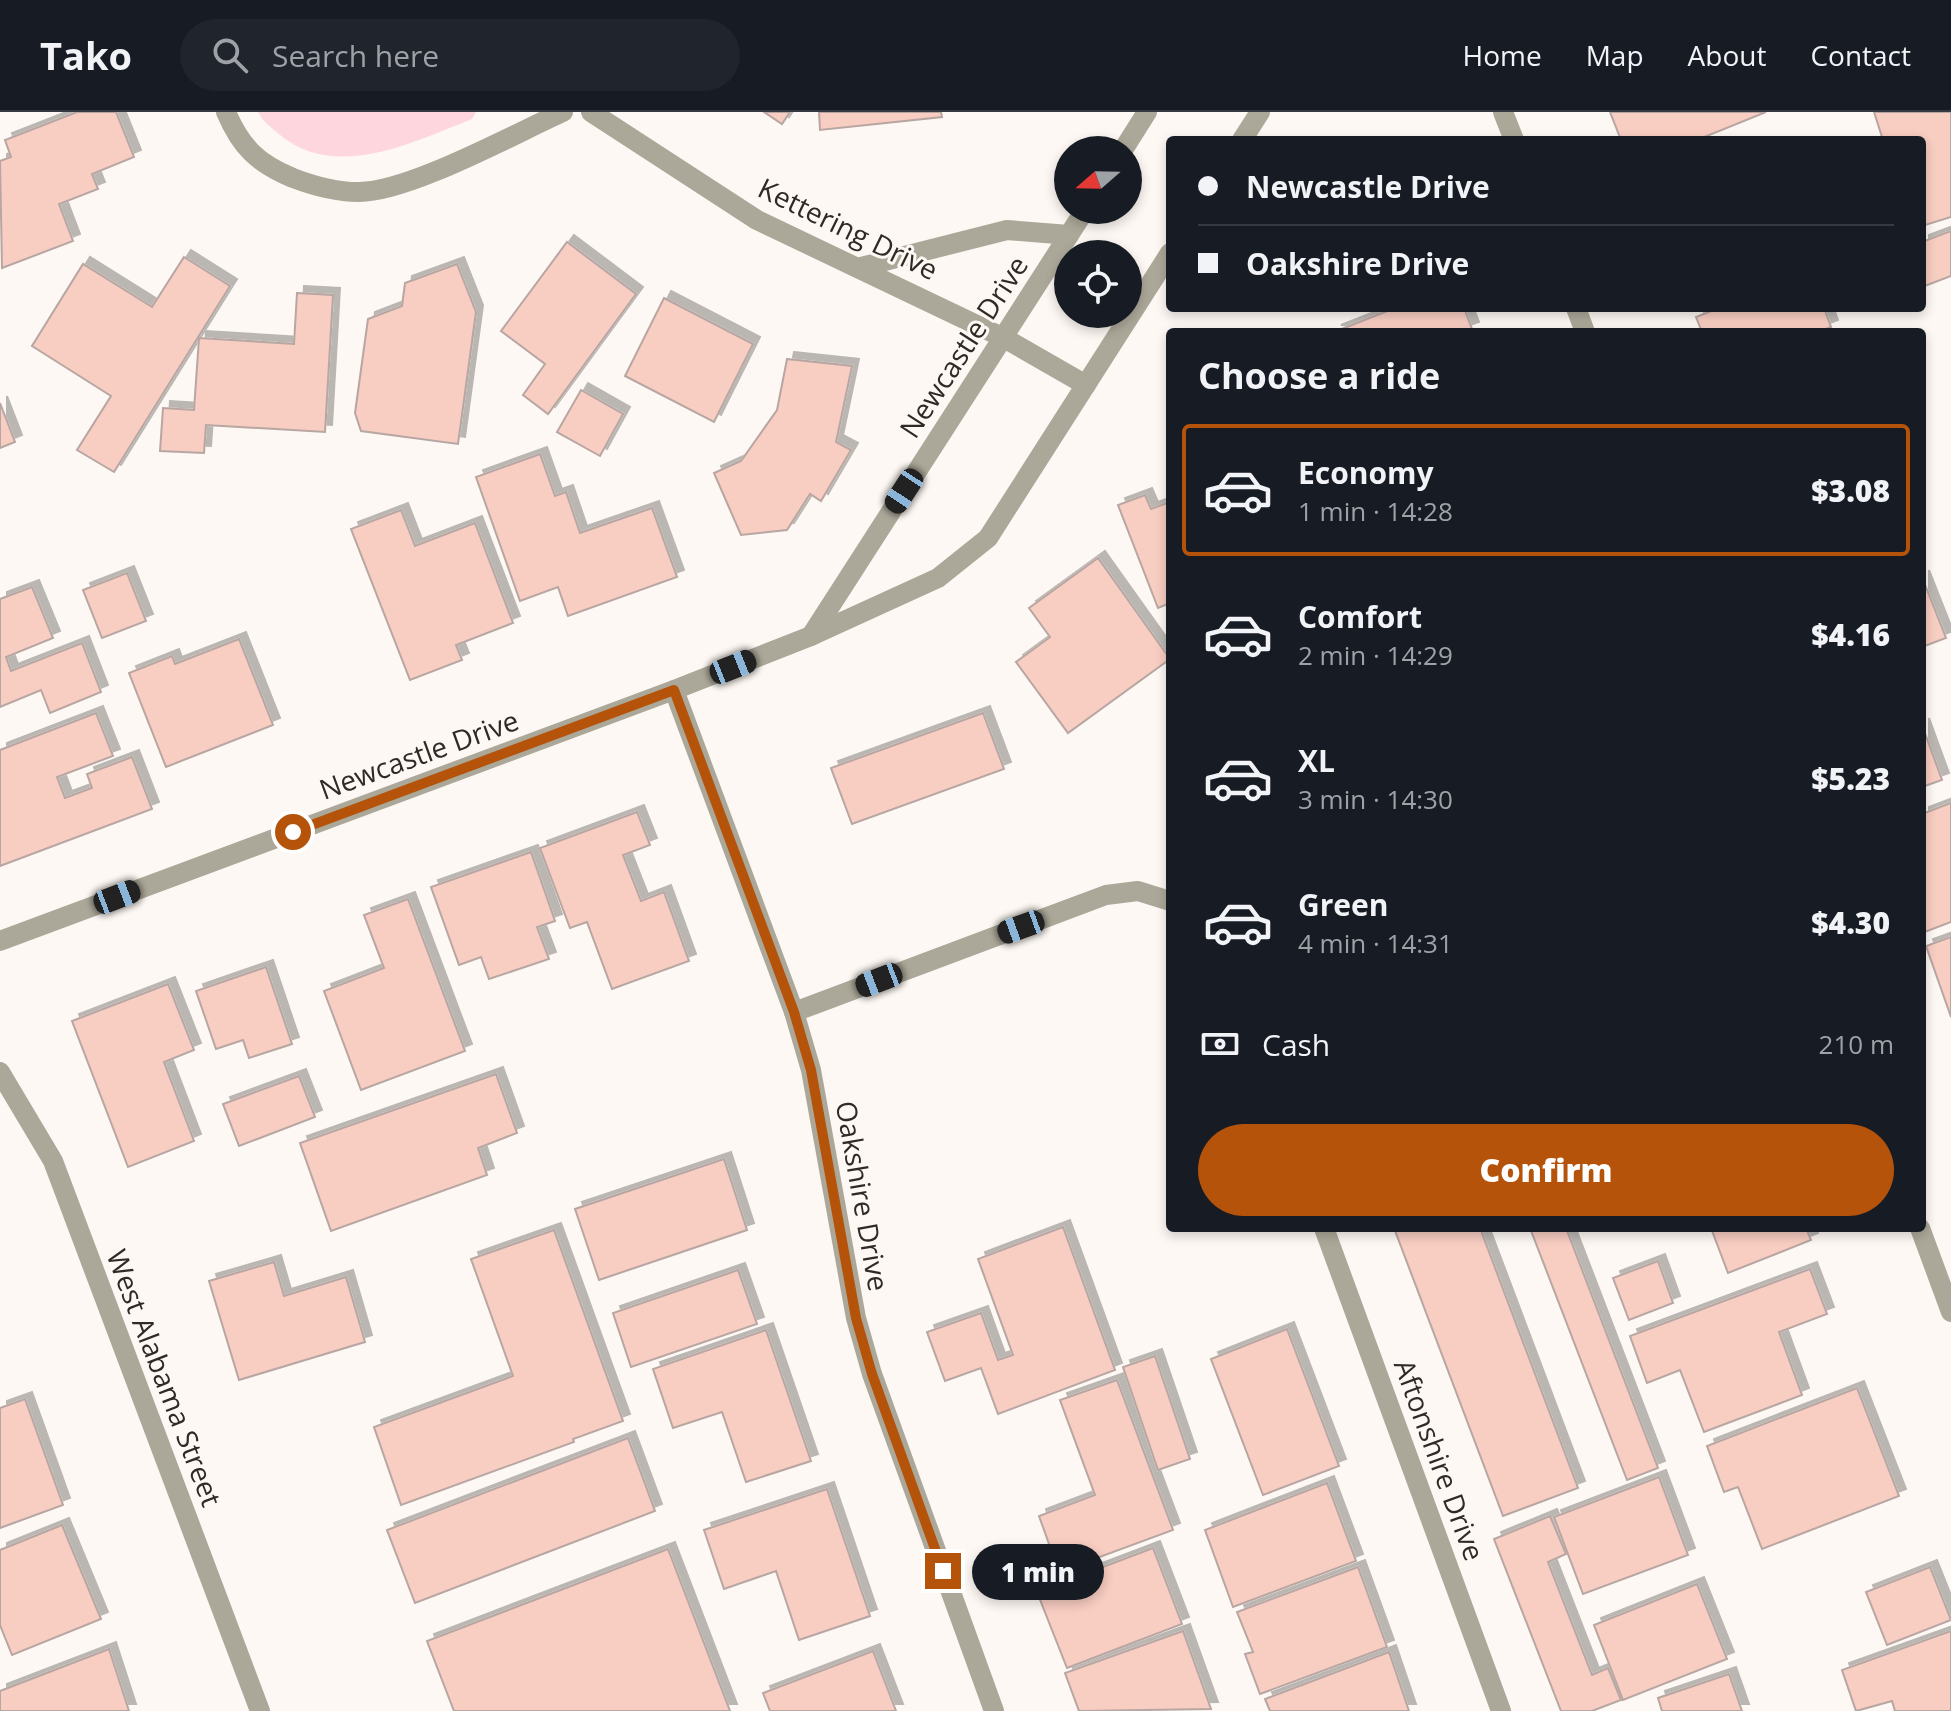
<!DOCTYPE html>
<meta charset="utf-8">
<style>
body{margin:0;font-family:"Open Sans",sans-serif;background:#20242c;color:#f1f3f6;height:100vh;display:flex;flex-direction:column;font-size:30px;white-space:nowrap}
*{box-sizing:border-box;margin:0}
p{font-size:26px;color:#9ea1a6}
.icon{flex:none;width:44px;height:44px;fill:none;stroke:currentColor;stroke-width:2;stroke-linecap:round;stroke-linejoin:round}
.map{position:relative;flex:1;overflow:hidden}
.side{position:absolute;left:1166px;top:216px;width:760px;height:904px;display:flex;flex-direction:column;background:#171b24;border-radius:8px;box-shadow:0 4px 12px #0003}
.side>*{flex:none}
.hud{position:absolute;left:1166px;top:24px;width:760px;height:176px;border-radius:8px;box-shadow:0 4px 12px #0003;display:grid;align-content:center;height:176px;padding:0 32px;background:#171b24}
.needle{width:52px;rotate:250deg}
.fabs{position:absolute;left:1054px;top:24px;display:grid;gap:16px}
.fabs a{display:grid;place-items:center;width:88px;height:88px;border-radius:50%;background:#171b24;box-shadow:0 4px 12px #0003;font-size:40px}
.end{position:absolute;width:36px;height:36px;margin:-18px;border:10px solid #b45309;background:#fff;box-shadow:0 0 0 4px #fff}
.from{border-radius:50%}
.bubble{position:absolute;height:56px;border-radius:28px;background:#171b24;box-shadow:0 4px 12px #0003;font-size:26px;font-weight:800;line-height:56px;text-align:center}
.car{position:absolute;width:24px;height:48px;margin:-24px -12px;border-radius:10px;box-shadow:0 0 6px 2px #0007;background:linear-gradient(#222 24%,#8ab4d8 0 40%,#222 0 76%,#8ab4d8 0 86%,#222 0)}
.hud b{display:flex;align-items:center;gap:28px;height:76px;font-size:30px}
.hud b+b{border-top:2px solid #363941}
.hud i{width:20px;height:20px;background:#f1f3f6}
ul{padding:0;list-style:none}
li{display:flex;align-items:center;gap:24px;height:132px;margin:0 16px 12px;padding:0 16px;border:4px solid transparent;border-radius:8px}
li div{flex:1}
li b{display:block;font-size:30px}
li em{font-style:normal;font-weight:800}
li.on{border-color:#b45309}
li>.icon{width:72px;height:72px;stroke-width:1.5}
h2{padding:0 32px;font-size:36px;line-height:96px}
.pay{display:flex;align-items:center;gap:20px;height:88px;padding:0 32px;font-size:30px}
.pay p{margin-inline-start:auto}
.button{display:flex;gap:16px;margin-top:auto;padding:16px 32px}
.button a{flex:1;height:92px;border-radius:48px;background:#b45309;color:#fff;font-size:32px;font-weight:800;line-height:92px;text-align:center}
header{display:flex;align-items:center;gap:48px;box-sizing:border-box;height:112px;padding:0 40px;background:#171b24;border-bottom:2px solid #363941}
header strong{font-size:38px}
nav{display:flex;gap:44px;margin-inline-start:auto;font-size:28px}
.search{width:560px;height:72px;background:#20242c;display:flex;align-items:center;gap:20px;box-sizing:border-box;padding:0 28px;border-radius:44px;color:#9ea1a6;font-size:30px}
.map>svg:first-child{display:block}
.green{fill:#fdd6de}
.building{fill:#f8cdc2;stroke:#b8a6a2;stroke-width:2;filter:url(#shadow)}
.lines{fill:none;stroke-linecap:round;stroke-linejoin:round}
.minor{stroke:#aca899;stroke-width:20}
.tertiary{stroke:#aca899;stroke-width:20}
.route{stroke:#b45309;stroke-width:10}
.labels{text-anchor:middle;stroke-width:6;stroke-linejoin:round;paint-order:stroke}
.street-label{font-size:28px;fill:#2f2a25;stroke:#fdf8f3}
</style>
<header>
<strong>Tako</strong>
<div class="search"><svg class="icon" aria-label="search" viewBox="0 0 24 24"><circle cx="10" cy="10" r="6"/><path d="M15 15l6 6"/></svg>Search here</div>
<nav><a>Home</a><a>Map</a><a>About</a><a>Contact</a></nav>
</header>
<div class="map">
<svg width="1951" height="1599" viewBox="0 0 1951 1599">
<defs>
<filter id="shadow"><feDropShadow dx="7" dy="-7" stdDeviation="0" flood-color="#0004"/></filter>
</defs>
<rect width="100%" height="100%" fill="#fdf8f3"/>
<path class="green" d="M 258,0 L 476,0 L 472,7 C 413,30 335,70 279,22 C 271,15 263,10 258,0 Z"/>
<g class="building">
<path d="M 77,0 L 116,0 L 134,45 L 92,62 L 98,77 L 59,92 L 73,129 L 2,156 L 0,49 L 11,45 L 5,28 Z"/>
<path d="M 764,0 L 790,0 L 782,12 Z"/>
<path d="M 819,0 L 941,0 L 942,5 L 820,18 Z"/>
<path d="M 1610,0 L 1766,0 L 1697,28 L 1621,28 Z"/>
<path d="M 1874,0 L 1951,0 L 1951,105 L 1922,114 L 1922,28 L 1883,28 Z"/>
<path d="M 1951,119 L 1951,164 L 1922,175 L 1922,130 Z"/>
<path d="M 567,130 L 636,182 L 548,302 L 523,283 L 545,252 L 501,219 Z"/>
<path d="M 184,145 L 230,174 L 114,360 L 77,338 L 111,284 L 32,234 L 83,152 L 152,195 Z"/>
<path d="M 457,152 L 476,200 L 458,332 L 361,319 L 355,301 L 368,207 L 402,194 L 405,171 Z"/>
<path d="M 297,181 L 333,183 L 325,320 L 206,313 L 204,341 L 160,339 L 163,296 L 194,298 L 199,226 L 294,232 Z"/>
<path d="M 664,186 L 753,232 L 714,310 L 625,264 Z"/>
<path d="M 1395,196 L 1464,196 L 1472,217 L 1463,220 L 1334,220 Z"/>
<path d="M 1719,196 L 1824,196 L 1831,215 L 1818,220 L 1702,220 L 1696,205 Z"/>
<path d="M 787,247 L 852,254 L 836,330 L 851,338 L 821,389 L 810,382 L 787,418 L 741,423 L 714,361 L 741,349 L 777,298 Z"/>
<path d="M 581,278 L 623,302 L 600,344 L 557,320 Z"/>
<path d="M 0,291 L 15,330 L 0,336 Z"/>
<path d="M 540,342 L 555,384 L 566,380 L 580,421 L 652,396 L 677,465 L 568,504 L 558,475 L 520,489 L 476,365 Z"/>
<path d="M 1145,383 L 1151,397 L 1170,390 L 1170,491 L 1158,496 L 1118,393 Z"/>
<path d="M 401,398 L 415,434 L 475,411 L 513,511 L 456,533 L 462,548 L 410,568 L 351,417 Z"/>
<path d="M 1098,446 L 1170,547 L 1068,621 L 1016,550 L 1050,525 L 1029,496 Z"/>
<path d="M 127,461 L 146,509 L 102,526 L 83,478 Z"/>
<path d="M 1922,465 L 1946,526 L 1922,535 Z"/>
<path d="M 32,475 L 53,526 L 6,545 L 11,559 L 82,531 L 101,580 L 50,601 L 41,578 L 0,595 L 0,487 Z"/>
<path d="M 239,527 L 273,613 L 166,655 L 129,561 L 172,544 L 175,552 Z"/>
<path d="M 96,601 L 113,644 L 57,665 L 65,686 L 92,676 L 87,662 L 132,645 L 152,697 L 0,754 L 0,638 Z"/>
<path d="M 983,601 L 1004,657 L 852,712 L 831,656 Z"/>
<path d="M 1922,613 L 1942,668 L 1922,675 Z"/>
<path d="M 1951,691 L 1951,810 L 1922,821 L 1922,702 Z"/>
<path d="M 637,700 L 650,733 L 623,743 L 641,789 L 664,780 L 689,849 L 612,877 L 587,810 L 570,816 L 540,736 Z"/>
<path d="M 531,740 L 555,809 L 537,815 L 549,847 L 489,867 L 481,845 L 459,853 L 431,775 Z"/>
<path d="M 408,787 L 465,939 L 361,978 L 324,879 L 384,856 L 364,803 Z"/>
<path d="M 1951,825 L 1951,905 L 1926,834 Z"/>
<path d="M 266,855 L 292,932 L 249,946 L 243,928 L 216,937 L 196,879 Z"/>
<path d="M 168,872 L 194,938 L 164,950 L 194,1029 L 128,1055 L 72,909 Z"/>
<path d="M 496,962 L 517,1021 L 478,1036 L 487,1063 L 331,1119 L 300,1031 Z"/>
<path d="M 299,964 L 315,1005 L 239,1034 L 223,992 Z"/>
<path d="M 724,1047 L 747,1118 L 599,1168 L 575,1097 Z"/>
<path d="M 1063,1115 L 1115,1258 L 998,1302 L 981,1256 L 945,1269 L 927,1220 L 981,1201 L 998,1248 L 1013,1243 L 978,1147 Z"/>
<path d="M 1394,1116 L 1480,1116 L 1578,1376 L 1503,1404 Z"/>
<path d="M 1530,1116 L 1566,1116 L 1658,1356 L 1627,1368 Z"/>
<path d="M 1711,1116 L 1806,1116 L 1811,1128 L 1728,1161 Z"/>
<path d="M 554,1118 L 623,1309 L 573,1327 L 574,1330 L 401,1393 L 374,1315 L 513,1264 L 471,1147 Z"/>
<path d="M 1658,1149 L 1673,1191 L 1629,1208 L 1613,1166 Z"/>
<path d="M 274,1150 L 284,1184 L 346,1165 L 365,1230 L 239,1268 L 209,1169 Z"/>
<path d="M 1810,1157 L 1827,1202 L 1779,1220 L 1802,1283 L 1704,1320 L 1680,1258 L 1647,1271 L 1630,1224 Z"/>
<path d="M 738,1158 L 757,1212 L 631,1255 L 613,1201 Z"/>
<path d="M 1287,1217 L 1339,1354 L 1263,1383 L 1211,1247 Z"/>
<path d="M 766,1218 L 811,1349 L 746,1370 L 722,1300 L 673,1316 L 653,1257 Z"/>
<path d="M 1155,1244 L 1190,1347 L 1158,1358 L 1123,1255 Z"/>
<path d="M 1117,1268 L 1173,1418 L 1059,1460 L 1039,1404 L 1095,1383 L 1060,1288 Z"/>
<path d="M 1857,1276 L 1899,1384 L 1762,1437 L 1738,1375 L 1724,1380 L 1707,1334 Z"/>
<path d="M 25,1287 L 63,1393 L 0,1416 L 0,1296 Z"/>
<path d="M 628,1326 L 655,1399 L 415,1491 L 387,1418 Z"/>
<path d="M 1659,1365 L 1688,1443 L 1583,1482 L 1554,1405 Z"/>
<path d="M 1327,1371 L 1356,1449 L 1233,1495 L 1205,1418 Z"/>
<path d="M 827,1377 L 870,1504 L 799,1528 L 776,1459 L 724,1477 L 704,1418 Z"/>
<path d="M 1550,1404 L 1566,1442 L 1548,1450 L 1592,1563 L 1608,1556 L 1621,1588 L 1592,1599 L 1561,1599 L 1494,1427 Z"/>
<path d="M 62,1413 L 101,1507 L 12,1543 L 0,1513 L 0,1438 Z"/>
<path d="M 1153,1436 L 1182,1512 L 1067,1556 L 1037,1480 Z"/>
<path d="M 668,1437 L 730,1599 L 454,1599 L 427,1529 Z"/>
<path d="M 1358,1455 L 1387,1535 L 1260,1582 L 1245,1542 L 1253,1540 L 1237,1500 Z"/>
<path d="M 1930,1455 L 1951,1508 L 1887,1533 L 1866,1480 Z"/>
<path d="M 1697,1472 L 1727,1547 L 1623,1588 L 1594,1513 Z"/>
<path d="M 1183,1519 L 1211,1597 L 1079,1599 L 1065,1561 Z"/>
<path d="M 1951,1519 L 1951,1599 L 1895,1599 L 1892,1589 L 1856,1599 L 1842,1558 Z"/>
<path d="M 109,1537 L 129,1599 L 0,1599 L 0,1579 Z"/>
<path d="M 873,1539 L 896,1599 L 770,1599 L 763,1581 Z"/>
<path d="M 1389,1540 L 1409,1599 L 1270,1599 L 1265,1587 Z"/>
<path d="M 1729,1562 L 1742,1599 L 1662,1599 L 1658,1586 Z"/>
</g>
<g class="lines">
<g class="minor">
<path d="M 226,0 C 241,35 257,51 293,66 C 314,74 335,80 358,80 C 407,81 514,22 563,0"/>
<path d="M 1503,0 L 1514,28"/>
<path d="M 1242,28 L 1260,0"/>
<path d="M 1123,38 L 1147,0"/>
<path d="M 861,155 L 1007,118 L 1069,123"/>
<path d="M 1576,196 L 1585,220"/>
<path d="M 811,524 L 1085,98"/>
<path d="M 674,578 L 794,900 L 811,958 L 856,1206 L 872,1262 L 994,1599"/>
<path d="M 0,829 L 674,578 L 811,524 L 938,466 L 988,426 L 1170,141"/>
<path d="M 794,900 L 1106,783 L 1138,779 L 1170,789"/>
<path d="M 0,960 L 53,1049 L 260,1599"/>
<path d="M 1324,1116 L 1501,1599"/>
<path d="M 1920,1116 L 1951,1200"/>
</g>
<path class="tertiary" d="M 591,0 L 757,108 L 1004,226 L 1086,273"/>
</g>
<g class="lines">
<path class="route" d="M 293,720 L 674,578 L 794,900 L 811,958 L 856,1206 L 872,1262 L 943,1459"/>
</g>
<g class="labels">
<g class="street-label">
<text transform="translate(848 117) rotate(26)" y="10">Kettering Drive</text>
<text transform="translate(964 235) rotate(-57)" y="10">Newcastle Drive</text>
<text transform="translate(419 643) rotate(-20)" y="10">Newcastle Drive</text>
<text transform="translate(862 1084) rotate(80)" y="10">Oakshire Drive</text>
<text transform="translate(164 1266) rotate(69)" y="10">West Alabama Street</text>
<text transform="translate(1439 1348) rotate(70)" y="10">Aftonshire Drive</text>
</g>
</g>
</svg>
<div class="fabs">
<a><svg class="needle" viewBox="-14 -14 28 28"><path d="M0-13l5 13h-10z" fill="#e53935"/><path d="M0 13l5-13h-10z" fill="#9ea1a6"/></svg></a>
<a><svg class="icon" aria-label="locate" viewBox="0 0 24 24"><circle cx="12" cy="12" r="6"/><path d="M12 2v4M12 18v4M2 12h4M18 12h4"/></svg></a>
</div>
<i class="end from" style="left:293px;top:720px"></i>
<i class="end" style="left:943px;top:1459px"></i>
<div class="bubble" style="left:972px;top:1432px;width:132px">1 min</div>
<i class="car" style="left:904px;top:379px;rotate:213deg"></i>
<i class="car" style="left:733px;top:555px;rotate:68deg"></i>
<i class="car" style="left:117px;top:785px;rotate:69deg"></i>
<i class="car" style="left:1021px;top:815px;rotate:250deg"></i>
<i class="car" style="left:879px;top:868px;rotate:249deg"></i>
<div class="hud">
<b><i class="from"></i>Newcastle Drive</b>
<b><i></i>Oakshire Drive</b>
</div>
<section class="side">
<h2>Choose a ride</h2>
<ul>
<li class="on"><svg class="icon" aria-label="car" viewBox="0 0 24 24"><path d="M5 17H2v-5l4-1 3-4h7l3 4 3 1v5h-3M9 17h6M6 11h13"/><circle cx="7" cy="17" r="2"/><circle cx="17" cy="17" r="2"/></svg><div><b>Economy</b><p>1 min · 14:28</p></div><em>$3.08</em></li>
<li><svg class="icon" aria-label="car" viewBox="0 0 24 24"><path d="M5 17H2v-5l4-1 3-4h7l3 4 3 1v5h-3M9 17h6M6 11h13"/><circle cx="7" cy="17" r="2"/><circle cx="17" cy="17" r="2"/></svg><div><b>Comfort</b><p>2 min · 14:29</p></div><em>$4.16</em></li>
<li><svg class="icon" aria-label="car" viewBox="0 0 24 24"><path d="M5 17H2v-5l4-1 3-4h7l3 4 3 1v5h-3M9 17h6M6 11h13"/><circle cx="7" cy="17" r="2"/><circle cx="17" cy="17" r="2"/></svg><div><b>XL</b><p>3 min · 14:30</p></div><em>$5.23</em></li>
<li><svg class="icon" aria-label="car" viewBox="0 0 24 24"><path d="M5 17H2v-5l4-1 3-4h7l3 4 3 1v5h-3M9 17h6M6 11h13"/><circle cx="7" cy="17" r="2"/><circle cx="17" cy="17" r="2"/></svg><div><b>Green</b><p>4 min · 14:31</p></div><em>$4.30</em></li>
</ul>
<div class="pay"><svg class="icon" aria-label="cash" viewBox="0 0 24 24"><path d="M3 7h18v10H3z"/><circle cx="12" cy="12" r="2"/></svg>Cash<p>210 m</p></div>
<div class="button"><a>Confirm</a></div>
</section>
</div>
